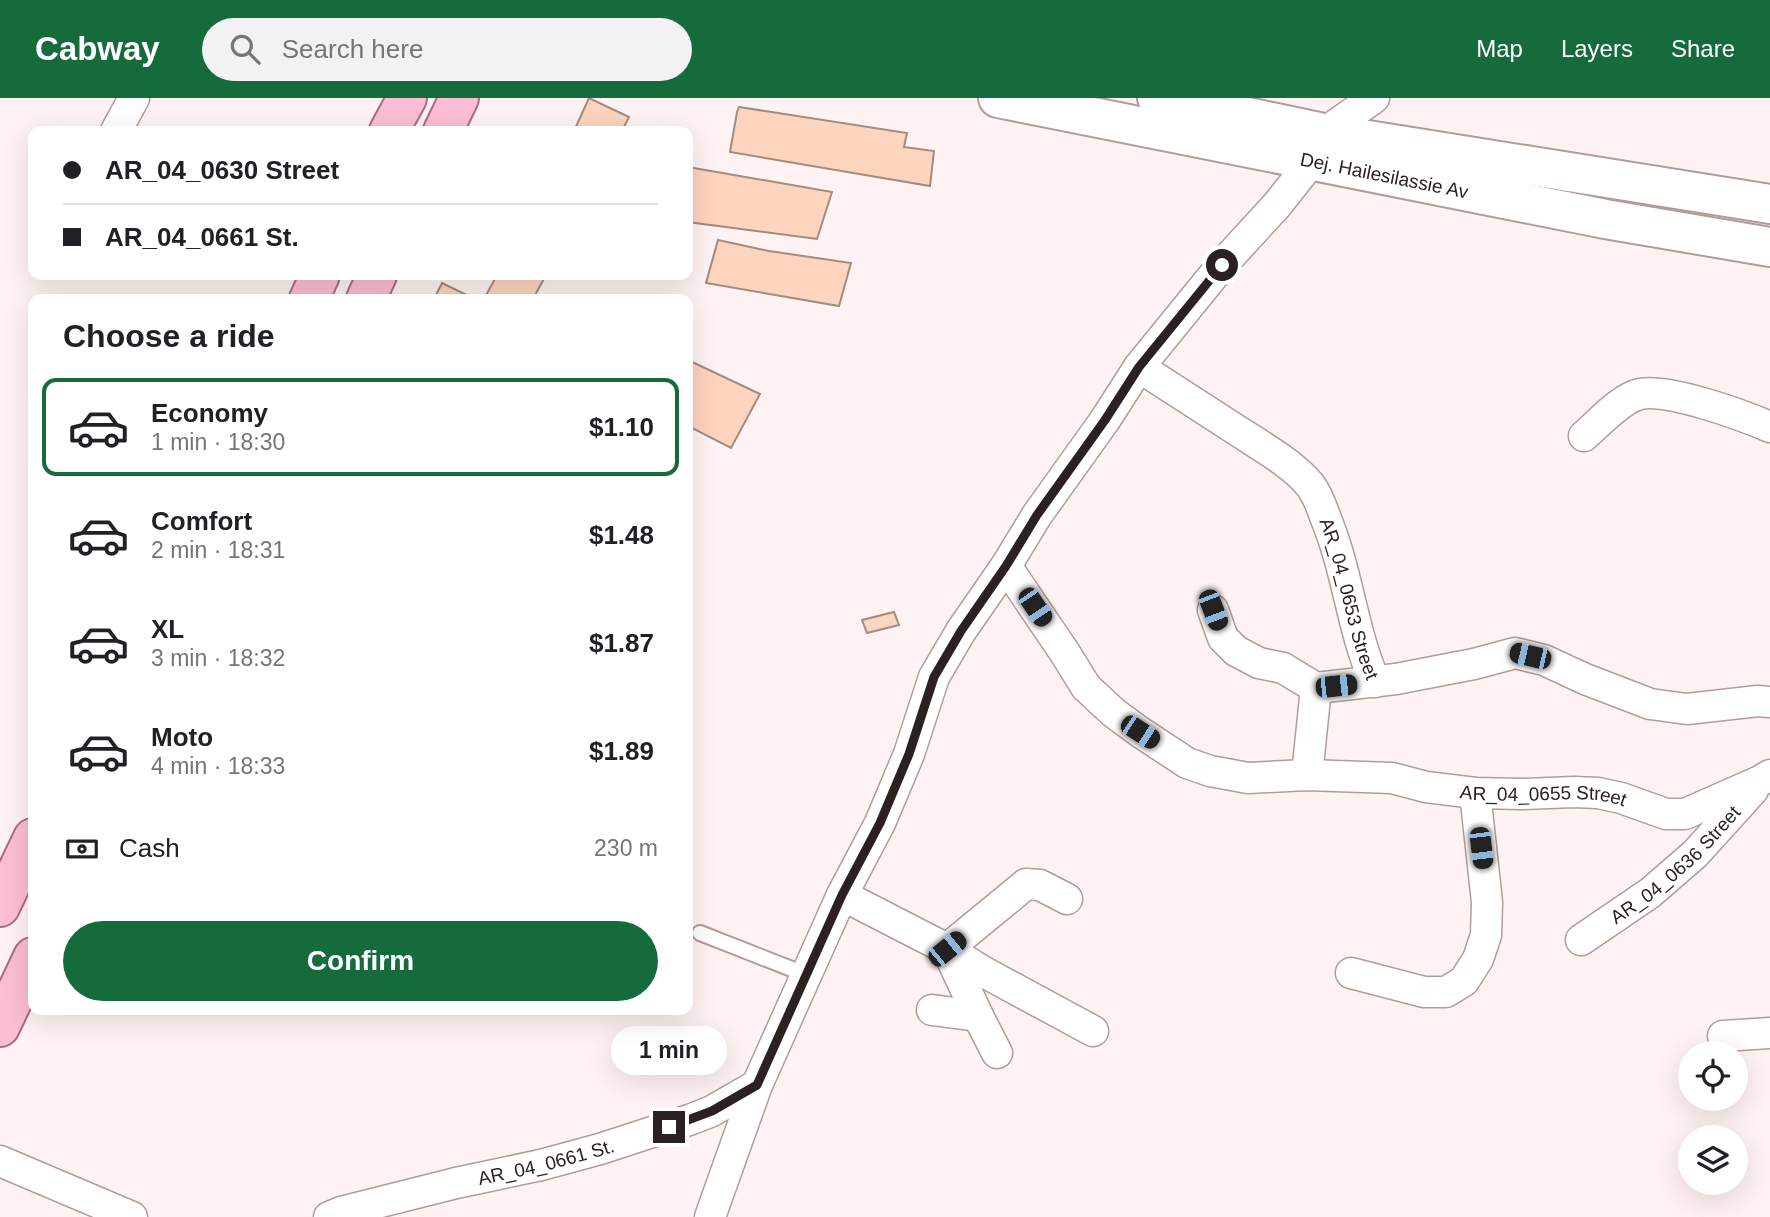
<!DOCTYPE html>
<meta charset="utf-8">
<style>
body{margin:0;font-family:Arial,sans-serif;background:#f2f2f2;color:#202124;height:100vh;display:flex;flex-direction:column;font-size:26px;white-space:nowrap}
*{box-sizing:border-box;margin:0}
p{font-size:23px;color:#757577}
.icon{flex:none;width:38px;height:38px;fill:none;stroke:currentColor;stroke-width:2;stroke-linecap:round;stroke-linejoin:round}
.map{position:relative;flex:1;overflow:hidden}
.panel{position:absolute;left:28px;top:196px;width:665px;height:721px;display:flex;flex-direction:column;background:#fff;border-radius:14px;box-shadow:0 7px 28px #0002}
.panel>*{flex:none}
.guide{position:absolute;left:28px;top:28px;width:665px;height:154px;border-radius:14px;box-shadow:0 7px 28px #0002;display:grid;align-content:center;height:154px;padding:0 35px;background:#fff}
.buttons{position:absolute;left:1678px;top:943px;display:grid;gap:14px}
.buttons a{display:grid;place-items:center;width:70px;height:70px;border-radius:50%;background:#fff;box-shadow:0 7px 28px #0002;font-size:35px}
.end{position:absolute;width:32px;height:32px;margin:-16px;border:9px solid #2b2120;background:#fff;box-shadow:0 0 0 4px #fff}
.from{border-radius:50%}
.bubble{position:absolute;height:49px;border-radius:24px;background:#fff;box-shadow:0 7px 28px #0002;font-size:23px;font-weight:700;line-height:49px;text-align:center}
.car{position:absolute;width:21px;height:42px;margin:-21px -10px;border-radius:9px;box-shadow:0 0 5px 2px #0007;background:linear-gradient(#222 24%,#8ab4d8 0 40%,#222 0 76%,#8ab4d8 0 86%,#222 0)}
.guide b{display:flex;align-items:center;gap:24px;height:66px;font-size:26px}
.guide b+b{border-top:2px solid #e0e0e0}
.guide i{width:18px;height:18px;background:#202124}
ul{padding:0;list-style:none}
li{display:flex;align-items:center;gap:21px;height:98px;margin:0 14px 10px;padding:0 21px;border:4px solid transparent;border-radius:14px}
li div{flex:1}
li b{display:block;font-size:26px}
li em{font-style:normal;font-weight:700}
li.on{border-color:#166b3d}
li>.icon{width:63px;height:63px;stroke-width:1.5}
h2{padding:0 35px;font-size:32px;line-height:84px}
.pay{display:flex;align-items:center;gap:18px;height:77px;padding:0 35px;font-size:26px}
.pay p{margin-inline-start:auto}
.action{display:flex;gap:14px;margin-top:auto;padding:14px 35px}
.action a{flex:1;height:80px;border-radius:42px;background:#166b3d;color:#fff;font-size:28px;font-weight:700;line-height:80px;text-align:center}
header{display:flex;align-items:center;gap:42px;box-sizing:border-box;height:98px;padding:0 35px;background:#166b3d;color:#fff}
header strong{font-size:33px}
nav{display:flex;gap:38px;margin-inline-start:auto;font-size:24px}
.search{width:490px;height:63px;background:#f2f2f2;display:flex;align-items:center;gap:18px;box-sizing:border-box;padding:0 24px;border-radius:38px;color:#757577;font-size:26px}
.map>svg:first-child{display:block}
.building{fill:#fdd4be;stroke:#a18c81;stroke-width:2}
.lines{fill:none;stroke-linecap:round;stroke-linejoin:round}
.lane-casing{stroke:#b49b98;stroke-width:18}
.street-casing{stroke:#b49b98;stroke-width:33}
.secondary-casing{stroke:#b49b98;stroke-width:42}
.primary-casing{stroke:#b06a80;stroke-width:42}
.lane{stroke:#fff;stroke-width:14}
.street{stroke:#fff;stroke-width:30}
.secondary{stroke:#fff;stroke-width:38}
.primary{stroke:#fbbed2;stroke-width:38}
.route{stroke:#2b2120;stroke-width:9}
.labels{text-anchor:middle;stroke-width:6;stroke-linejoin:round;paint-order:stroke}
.street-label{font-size:19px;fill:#2b2120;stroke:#fff}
</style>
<header>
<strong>Cabway</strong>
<div class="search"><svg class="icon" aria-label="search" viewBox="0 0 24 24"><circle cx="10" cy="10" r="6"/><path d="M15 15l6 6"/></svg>Search here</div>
<nav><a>Map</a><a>Layers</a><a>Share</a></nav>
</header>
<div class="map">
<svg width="1770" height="1119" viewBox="0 0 1770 1119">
<rect width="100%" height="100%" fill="#fef3f2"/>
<g class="building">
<path d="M 589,0 L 629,19 L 622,33 L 574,33 Z"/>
<path d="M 739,9 L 907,35 L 904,49 L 934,53 L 930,88 L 730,54 L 737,14 Z"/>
<path d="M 688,69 L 832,94 L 817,141 L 688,124 Z"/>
<path d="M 718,142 L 769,153 L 851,165 L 839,208 L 706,185 Z"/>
<path d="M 497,177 L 546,177 L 533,201 L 484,201 Z"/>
<path d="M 442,185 L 473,200 L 472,201 L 434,201 Z"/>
<path d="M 688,262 L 760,296 L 731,350 L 688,328 Z"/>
<path d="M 894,514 L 899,527 L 867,535 L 862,522 Z"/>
</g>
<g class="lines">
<g class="lane-casing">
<path id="lane" d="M 700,835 L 807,877"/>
</g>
<g class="street-casing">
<g id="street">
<path d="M 116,33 L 134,0"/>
<path d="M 1324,35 L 1374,0"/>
<path id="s1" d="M 1139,269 C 1172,290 1205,312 1238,333 C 1261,348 1293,366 1310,387 C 1318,397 1322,410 1326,421 C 1348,474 1352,532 1375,584"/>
<path d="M 1584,338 C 1598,326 1621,300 1640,296 C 1668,290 1742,317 1770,329"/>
<path id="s2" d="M 1006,468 L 1065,555 L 1086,589 L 1114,615 L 1140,634 L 1187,665 L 1210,673 L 1248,680 L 1307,677 L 1392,680 L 1426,689 L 1475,695 L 1522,696 L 1574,694 L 1598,695 L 1621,700 L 1666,716 L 1685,716 L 1760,683 L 1770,677"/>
<path d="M 1213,512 L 1223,540 L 1236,553 L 1259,565 L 1283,570 L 1316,590 L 1307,677"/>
<path d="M 1316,590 L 1396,581 L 1474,566 L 1515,555 L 1544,562 L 1585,581 L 1650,606 L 1687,611 L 1758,603 L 1770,604"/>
<path d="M 842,797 L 947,851 L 982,873 L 1093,933"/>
<path id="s3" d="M 1581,842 L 1650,795 L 1695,756 L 1753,692"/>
<path d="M 1351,875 L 1424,894 L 1446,894 L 1464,883 L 1478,861 L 1486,837 L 1487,804 L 1475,695"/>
<path d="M 932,912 L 978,918"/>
<path d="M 1723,938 L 1770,935"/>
<path d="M 997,955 L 978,918 L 947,851 L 1026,786 L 1040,787 L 1067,801"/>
<path d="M 0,1063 L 132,1119"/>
<path id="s4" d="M 329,1119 L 341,1114 L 456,1085 L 541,1067 L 600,1051 L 692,1021 L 712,1013 L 757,987"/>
<path d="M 710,1119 L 757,987 L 842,797 L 880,725 L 909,656 L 934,579 L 961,533 L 1006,468 L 1037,417 L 1105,322 L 1139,269 L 1222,167 L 1277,107 L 1312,63"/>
</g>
</g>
<g class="secondary-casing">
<g id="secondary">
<path id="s5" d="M 998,0 L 1605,121 L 1770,149"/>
<path d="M 1157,0 L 1324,35 L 1770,106"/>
</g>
</g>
<g class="primary-casing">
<g id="primary">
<path d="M 389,33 L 407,0"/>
<path d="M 443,33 L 459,0"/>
<path d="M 309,201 L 320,177"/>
<path d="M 366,201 L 377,177"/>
<path d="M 0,809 L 33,740"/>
<path d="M 0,929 L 33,859"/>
</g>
</g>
<use href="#lane" class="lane"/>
<use href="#street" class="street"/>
<use href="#secondary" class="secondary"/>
<use href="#primary" class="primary"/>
</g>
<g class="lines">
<path class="route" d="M 669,1029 L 712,1013 L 757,987 L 842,797 L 880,725 L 909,656 L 934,579 L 961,533 L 1006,468 L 1037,417 L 1105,322 L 1139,269 L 1222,167"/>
</g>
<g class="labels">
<g class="street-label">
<text dy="7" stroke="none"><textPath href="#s5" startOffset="394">Dej. Hailesilassie Av</textPath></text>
<text dy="7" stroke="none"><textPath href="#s1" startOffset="329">AR_04_0653 Street</textPath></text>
<text dy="7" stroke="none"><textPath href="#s2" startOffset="632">AR_04_0655 Street</textPath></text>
<text dy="7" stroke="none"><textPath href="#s3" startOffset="121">AR_04_0636 Street</textPath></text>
<text dy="7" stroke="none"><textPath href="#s4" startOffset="224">AR_04_0661 St.</textPath></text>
</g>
</g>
</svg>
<div class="buttons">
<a><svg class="icon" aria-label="locate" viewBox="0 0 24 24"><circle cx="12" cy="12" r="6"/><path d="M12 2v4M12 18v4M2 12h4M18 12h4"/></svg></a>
<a><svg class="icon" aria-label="layers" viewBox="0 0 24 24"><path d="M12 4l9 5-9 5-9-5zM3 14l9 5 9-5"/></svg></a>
</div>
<i class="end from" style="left:1222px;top:167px"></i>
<i class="end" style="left:669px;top:1029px"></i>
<div class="bubble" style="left:611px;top:928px;width:116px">1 min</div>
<i class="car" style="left:1035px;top:509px;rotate:146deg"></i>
<i class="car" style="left:1213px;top:512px;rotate:159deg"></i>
<i class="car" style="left:1530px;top:558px;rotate:283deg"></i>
<i class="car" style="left:1336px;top:588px;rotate:84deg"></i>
<i class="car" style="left:1140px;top:634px;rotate:123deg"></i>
<i class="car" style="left:1481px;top:750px;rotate:173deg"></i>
<i class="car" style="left:947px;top:851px;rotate:51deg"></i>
<div class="guide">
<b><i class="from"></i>AR_04_0630 Street</b>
<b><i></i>AR_04_0661 St.</b>
</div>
<section class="panel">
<h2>Choose a ride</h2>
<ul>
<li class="on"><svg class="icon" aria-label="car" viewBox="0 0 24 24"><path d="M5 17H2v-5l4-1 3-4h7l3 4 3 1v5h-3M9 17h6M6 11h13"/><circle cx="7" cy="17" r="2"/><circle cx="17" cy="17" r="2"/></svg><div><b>Economy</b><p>1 min · 18:30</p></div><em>$1.10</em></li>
<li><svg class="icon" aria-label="car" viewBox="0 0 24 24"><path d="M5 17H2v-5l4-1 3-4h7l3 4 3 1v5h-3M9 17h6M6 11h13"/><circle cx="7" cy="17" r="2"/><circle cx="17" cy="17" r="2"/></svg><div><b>Comfort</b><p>2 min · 18:31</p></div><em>$1.48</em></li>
<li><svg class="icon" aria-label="car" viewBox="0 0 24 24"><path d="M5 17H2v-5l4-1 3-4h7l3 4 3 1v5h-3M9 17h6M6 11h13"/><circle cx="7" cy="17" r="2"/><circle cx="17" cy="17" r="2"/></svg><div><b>XL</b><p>3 min · 18:32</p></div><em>$1.87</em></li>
<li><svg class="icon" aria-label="car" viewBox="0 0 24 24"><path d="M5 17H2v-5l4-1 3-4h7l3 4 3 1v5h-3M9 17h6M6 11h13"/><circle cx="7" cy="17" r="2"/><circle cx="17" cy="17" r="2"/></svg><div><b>Moto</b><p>4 min · 18:33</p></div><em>$1.89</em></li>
</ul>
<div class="pay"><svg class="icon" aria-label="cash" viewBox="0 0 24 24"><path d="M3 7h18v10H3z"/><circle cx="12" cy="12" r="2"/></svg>Cash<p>230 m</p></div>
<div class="action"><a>Confirm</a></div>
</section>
</div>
